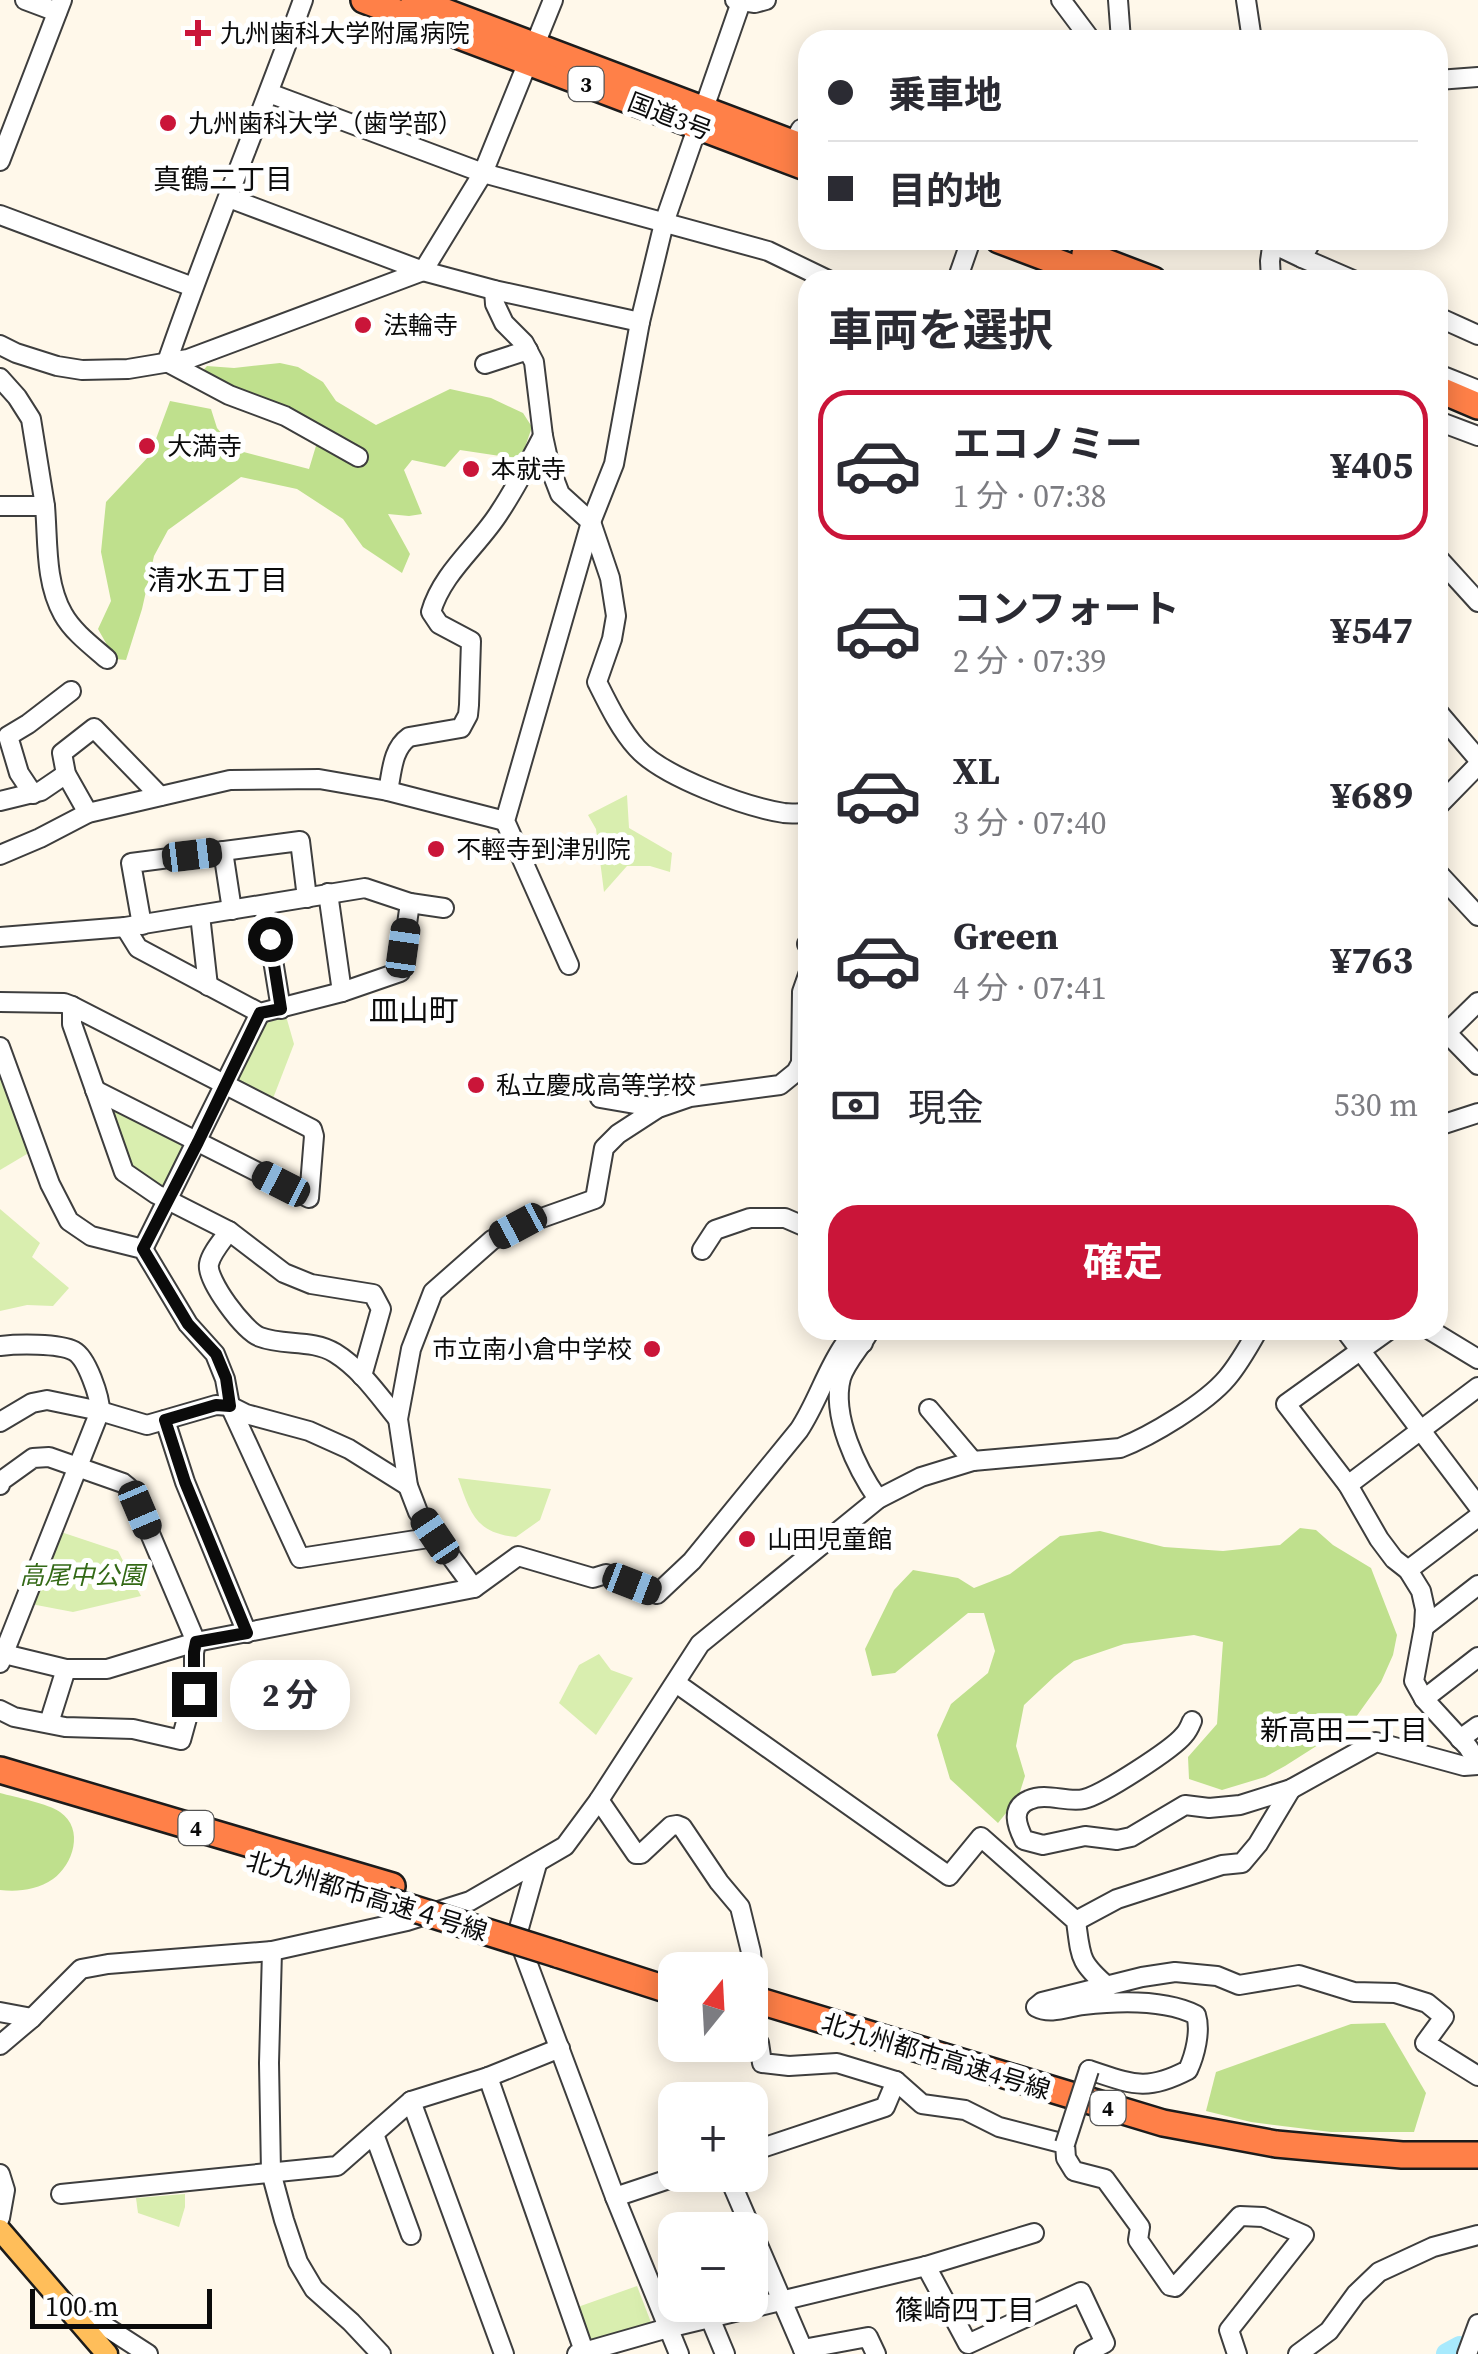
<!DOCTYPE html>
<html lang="ja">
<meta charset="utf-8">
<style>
body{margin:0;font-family:"Source Serif 4","Noto Sans JP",serif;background:#f7f7f7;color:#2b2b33;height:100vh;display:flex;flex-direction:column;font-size:38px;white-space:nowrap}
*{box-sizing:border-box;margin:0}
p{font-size:32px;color:#7c7c81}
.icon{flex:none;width:55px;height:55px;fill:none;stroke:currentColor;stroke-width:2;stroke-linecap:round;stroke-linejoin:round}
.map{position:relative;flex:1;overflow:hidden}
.panel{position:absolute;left:798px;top:270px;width:650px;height:1070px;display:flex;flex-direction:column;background:#fff;border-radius:30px;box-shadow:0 5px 25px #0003}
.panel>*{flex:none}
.hud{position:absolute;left:798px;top:30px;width:650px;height:220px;border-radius:30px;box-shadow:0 5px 25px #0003;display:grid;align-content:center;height:220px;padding:0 30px;background:#fff}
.needle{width:65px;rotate:18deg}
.buttons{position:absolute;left:658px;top:1952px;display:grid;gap:20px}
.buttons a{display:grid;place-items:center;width:110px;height:110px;border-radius:20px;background:#fff;box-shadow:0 5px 25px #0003;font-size:50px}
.scale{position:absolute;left:30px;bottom:25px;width:182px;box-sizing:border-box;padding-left:10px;border:5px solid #0b0b0b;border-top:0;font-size:28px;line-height:35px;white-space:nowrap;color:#0b0b0b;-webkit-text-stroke:8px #fff;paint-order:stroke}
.end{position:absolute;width:45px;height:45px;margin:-22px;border:12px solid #0b0b0b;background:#fff;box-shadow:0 0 0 5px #fff}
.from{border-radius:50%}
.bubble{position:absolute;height:70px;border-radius:30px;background:#fff;box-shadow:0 5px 25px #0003;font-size:32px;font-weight:700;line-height:70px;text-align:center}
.car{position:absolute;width:30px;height:60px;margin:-30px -15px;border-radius:12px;box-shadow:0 0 8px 2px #0007;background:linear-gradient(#222 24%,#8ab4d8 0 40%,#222 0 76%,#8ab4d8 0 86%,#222 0)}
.hud b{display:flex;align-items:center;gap:35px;height:95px;font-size:38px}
.hud b+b{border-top:2px solid #e1e1e2}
.hud i{width:25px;height:25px;background:#2b2b33}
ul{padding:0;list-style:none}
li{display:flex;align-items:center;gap:30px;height:150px;margin:0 20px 15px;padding:0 10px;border:5px solid transparent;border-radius:30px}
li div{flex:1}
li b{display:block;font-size:38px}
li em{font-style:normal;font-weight:700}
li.current{border-color:#ca1539}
li>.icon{width:90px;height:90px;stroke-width:1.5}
h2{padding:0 30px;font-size:45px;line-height:120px}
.pay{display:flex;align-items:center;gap:25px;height:110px;padding:0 30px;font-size:38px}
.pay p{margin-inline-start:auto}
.cta{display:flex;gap:20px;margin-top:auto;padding:20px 30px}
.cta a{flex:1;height:115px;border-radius:30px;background:#ca1539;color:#fff;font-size:40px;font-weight:700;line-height:115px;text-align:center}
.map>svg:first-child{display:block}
.green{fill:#d9eeaf}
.forest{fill:#bfe08d}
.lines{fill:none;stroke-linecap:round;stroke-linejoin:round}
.river{stroke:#a8eafd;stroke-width:22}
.minor-tunnel{stroke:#dad4c9;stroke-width:18;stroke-dasharray:18 9;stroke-linecap:butt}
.minor-casing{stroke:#3e3e3e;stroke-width:22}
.major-casing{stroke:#1c1c1c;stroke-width:25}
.highway-casing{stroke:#1c1c1c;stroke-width:30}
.minor{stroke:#fff;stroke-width:18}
.major{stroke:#ffbe5a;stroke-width:20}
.highway{stroke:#ff8048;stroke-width:25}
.minor-bridge-casing{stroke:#3e3e3e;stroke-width:22;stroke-linecap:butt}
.highway-bridge-casing{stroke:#1c1c1c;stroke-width:30;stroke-linecap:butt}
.minor-bridge{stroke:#fff;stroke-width:18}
.highway-bridge{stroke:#ff8048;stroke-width:25}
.route{stroke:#0b0b0b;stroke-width:12}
.poi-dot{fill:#ca1539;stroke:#fff;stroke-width:4}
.labels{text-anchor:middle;stroke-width:10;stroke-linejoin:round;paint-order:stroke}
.shield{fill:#fff;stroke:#545454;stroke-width:2.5}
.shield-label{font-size:22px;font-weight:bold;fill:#0b0b0b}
.poi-label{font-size:25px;fill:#0b0b0b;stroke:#fff;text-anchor:start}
.street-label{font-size:25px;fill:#0b0b0b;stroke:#fff}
.park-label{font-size:25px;font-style:italic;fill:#336916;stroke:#fff}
.neighbourhood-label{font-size:28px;fill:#0b0b0b;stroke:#fff}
.quarter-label{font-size:30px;fill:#0b0b0b;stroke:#fff}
</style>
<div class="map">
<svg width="1478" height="2354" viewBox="0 0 1478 2354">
<rect width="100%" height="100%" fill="#fff8ea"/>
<g class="green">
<path d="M 627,795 L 629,828 L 672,853 L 670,872 L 650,866 L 627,866 L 604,892 L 596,829 L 588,815 Z"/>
<path d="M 286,1016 L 294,1044 L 272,1101 L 240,1085 L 238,1078 L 264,1024 Z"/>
<path d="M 0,1070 L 32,1151 L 0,1170 Z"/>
<path d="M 114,1106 L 185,1140 L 187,1149 L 168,1186 L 158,1188 L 128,1167 L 109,1113 Z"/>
<path d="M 0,1209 L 40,1243 L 32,1257 L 69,1288 L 53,1306 L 27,1305 L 0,1311 Z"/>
<path d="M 458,1478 L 551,1489 L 540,1520 L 516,1537 C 475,1533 470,1512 458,1478 Z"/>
<path d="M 58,1531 L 118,1551 L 141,1596 L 73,1612 L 31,1604 Z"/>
<path d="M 599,1654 L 611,1670 L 633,1678 L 596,1735 L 559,1703 L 579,1665 Z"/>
<path d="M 185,2194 L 185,2207 L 179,2227 L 138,2213 L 136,2198 Z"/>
<path d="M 637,2286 L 652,2325 L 588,2344 L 575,2308 Z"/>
</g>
<g class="forest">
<path d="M 280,363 L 298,367 L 323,382 L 336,401 L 376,425 L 450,389 L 491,398 L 523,413 L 532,427 L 521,459 L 460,450 L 445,467 L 412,460 L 404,470 L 422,514 L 409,516 L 388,514 L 410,554 L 402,573 L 363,547 L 343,519 L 297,489 L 241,477 L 168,530 L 154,556 L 142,609 L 126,660 L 115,659 L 98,629 L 111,601 L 101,552 L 106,502 L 150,455 L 170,401 L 211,409 L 217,428 L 236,450 L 309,469 L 322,426 L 200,374 L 207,366 L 234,368 Z"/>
<path d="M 1300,1528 L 1316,1530 L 1333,1545 L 1371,1568 L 1397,1635 L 1393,1655 L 1381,1682 L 1351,1724 L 1285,1766 L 1265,1777 L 1222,1790 L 1189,1779 L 1188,1757 L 1217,1724 L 1223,1642 L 1194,1635 L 1124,1644 L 1074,1661 L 1055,1676 L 1024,1705 L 1016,1746 L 1025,1776 L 1018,1798 L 998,1823 L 950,1779 L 937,1735 L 951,1704 L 988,1673 L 995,1651 L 984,1613 L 968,1613 L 895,1673 L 872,1676 L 865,1649 L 894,1590 L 913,1570 L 958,1578 L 974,1588 L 1010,1574 L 1060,1536 L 1100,1531 L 1164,1547 L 1223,1551 L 1280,1545 Z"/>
<path d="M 0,1793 C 15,1797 49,1804 60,1812 C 85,1829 73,1865 53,1879 C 37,1890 18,1892 0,1890 Z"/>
<path d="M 1385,2023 L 1426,2093 L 1414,2132 L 1331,2132 L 1251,2122 L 1206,2111 L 1216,2072 L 1351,2024 Z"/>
</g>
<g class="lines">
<path class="river" d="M 1447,2354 L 1460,2347"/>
<path class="minor-tunnel" d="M 755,1993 L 759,2043"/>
<g class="minor-casing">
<g id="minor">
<path d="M 25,0 L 57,12"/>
<path d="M 735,0 L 755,3 L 766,0"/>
<path d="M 1061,0 L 1091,40"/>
<path d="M 1118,0 L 1121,40"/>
<path d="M 1246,0 L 1252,40"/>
<path d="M 1438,80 L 1478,77"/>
<path d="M 269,93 L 483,173 L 768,251 L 828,280"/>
<path d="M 793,143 L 801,129 L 808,127"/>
<path d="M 0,161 L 62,0"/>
<path d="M 229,198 L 423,271 L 494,290 L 640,322"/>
<path d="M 0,215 L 193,287"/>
<path d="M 1279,247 L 1302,258 L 1312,240"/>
<path d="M 1302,258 L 1353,280"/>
<path d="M 957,280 L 971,240"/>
<path d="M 1271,280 L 1270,261 L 1273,240"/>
<path d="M 494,290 L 495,304 L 504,323 L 524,343 L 534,362 L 543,436 L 550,468 L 560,494 L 591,522 L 610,578 L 616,616 L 612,639 L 597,682 C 608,704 620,729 637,748 C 663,777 746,807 784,813 C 792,814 800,813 808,813"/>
<path d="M 1438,317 L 1478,335"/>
<path d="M 0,345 L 16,353 L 57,366 L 82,370 L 128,369 L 188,359 L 423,271 L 483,173 L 553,0"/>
<path d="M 167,362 C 209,240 259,121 303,0"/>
<path d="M 167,362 L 229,395 L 285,416 L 358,457"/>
<path d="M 485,364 L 528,350"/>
<path d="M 1438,374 L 1478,390"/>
<path d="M 0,378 L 17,397 L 31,419 L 45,506"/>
<path d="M 1438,421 L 1478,436"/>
<path d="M 0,506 L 45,506 C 48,542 45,582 63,614 C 73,632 92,646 107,659"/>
<path d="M 1438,558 L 1478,602"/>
<path d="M 1438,712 L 1478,759"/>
<path d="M 388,791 C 392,772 392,749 409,737 L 461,728 L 468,715 L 469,705 L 471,641 L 439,624 L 431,612 C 442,573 478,546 499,513 C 515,489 529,462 543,436"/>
<path d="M 33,794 L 19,773 L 8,736 L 28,724 L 71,691"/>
<path d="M 0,801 L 41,791 L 66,774"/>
<path d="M 1438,806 L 1478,765"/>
<path d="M 88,813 L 66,774 L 62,753 L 94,728 L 160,796"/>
<path d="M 223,851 L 232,910"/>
<path d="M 0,855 L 40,838 L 88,813 L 230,780 L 319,779 L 388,791 L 505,821"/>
<path d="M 1438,873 L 1478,916"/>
<path d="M 328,893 L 342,992"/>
<path d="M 264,905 L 281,1009"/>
<path d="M 200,915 L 208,986"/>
<path d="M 142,925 L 131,863 L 300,841 L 307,898"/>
<path d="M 125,927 L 138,948 L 260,1013 L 342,992 L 400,972 L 410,903"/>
<path d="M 0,937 L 125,927 L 365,888 L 410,903 L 444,908"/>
<path d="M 807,944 L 808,944"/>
<path d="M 569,965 L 505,821 L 591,522 L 614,464 L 640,322 L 664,223 L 741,2"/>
<path d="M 0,1002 L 64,1003 L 72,1006 L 312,1129 L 314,1136 L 309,1198 L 95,1090"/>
<path d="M 72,1006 L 72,1024 L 124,1172 L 156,1194 L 229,1231 L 284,1273 L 311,1284 L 373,1294 L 381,1309 L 362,1376"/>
<path d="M 1438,1024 L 1478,1065"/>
<path d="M 1439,1040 L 1478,1002"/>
<path d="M 0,1047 L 50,1184 L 69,1221 L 91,1236 L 143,1249 L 188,1324 L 215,1354 L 225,1379 L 230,1406 L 300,1558 L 435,1537"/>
<path d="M 600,1098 L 658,1108"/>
<path d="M 1438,1126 L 1478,1113"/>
<path d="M 229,1231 C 223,1240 211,1253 209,1264 C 206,1280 244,1331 260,1337 C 283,1346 312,1339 335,1353 C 361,1369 379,1396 398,1419"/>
<path d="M 143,1249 L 260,1013"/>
<path d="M 702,1250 L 715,1230 L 750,1218 L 785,1218 L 808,1228"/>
<path d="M 870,1330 C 862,1346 846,1361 841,1378 C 831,1416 857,1469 878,1499"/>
<path d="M 1345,1330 L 1478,1506"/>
<path d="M 1389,1330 L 1286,1404 L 1348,1485 L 1379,1539 L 1394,1559 L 1408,1570 L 1421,1591 L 1425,1609 L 1424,1627 L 1414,1681 L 1424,1699 L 1468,1747 L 1478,1763"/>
<path d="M 1430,1330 L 1478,1359"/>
<path d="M 0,1346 C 17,1344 59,1343 74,1351 C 87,1358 100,1397 100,1411 L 0,1663"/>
<path d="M 929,1409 L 973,1461"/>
<path d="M 165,1420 L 185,1482 L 247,1633"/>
<path d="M 0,1422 L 32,1403 L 47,1400 L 100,1411 L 147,1425 L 216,1405 L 230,1406 L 246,1414 L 309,1431 L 349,1449 L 408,1486"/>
<path d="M 0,1485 L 1,1481 L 33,1458 L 49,1457 L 123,1483 L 128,1487 L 140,1510 L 196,1642 L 194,1653 L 194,1693 L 181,1740 L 133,1729 L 65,1727 L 14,1717 L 0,1710"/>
<path d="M 1348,1485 L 1478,1387"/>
<path d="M 1408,1570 L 1478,1517"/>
<path d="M 474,1588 L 418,1512 L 408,1486 L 398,1419 L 411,1349 L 433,1292 L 492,1240 L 519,1226 L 595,1199 L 604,1148 L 618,1134 L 658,1108 L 690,1097 L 780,1085 L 796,1072 L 801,1063 L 802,992 L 808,975"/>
<path d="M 1424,1627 L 1478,1585"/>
<path d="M 0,1653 L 66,1669 L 107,1669 L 196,1642 L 474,1588 L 518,1556 L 593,1578 L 606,1574 L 657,1594 L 692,1561 L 799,1430 C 817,1403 826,1371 844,1345 L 863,1343"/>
<path d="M 676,1683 L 949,1876 L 981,1837 L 1076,1921 C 1081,1958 1079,1962 1108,1987"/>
<path d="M 1424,1699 L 1478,1657"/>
<path d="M 1192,1721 C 1190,1726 1188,1731 1184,1735 C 1173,1749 1102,1795 1084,1799 C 1067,1803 1046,1792 1029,1800 C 1010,1808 1017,1826 1024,1840 L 1043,1845 L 1085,1836 L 1117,1840 L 1131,1837 L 1185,1805 L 1209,1808 L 1240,1805 L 1291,1789 L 1376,1742 L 1464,1766 L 1478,1765"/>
<path d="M 49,1723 L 66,1669"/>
<path d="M 1460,1739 L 1478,1726"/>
<path d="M 599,1800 L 636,1854 L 641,1854 L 671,1826 L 677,1825 L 682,1827 L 719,1882 L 740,1907 L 751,1952 L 753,1976"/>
<path d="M 537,1864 L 517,1935 L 615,2197 L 679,2354"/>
<path d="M 1076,1921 L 1117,1899 L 1222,1865 L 1242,1863 L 1258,1844 L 1291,1789"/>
<path d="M 272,1951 L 269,2063 L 271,2172 L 284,2220 L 298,2262 L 314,2289 L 351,2322 L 381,2354"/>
<path d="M 0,2012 L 32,2018"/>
<path d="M 759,2043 L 762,2063 L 789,2066 L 837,2063 L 896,2081 L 922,2104 L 965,2110 L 999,2127 L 1065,2144 L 1066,2158 L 1074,2171 L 1105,2179 L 1140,2227 L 1138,2240 L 1170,2286 L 1175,2287 L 1240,2216 L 1263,2217 L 1304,2235 L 1229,2330 L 1237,2354"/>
<path d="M 0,2045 L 32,2018 L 81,1969 L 108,1964 L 272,1951 L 407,1921 L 470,1901 L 565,1846 L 599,1800 L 700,1644 L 878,1499 L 921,1477 L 973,1461 L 1120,1448 C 1151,1436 1206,1403 1227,1378 C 1239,1364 1249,1346 1258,1330"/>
<path d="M 1089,2070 C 1132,2084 1146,2092 1188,2070 C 1195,2055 1201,2031 1196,2015 C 1164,1999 1118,2001 1083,2005 C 1067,2007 1051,2015 1036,2007 L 1042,2002 L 1142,1977 L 1175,1972 L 1217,1976 L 1239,1985 L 1299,1975 L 1354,1992 L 1395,1993 L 1427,2003 L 1444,2017 L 1425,2043 L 1478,2076"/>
<path d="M 488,2077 L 585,2354"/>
<path d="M 411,2101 L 504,2354"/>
<path d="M 374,2134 L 411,2235"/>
<path d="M 750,2152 L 885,2107 L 896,2081"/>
<path d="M 0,2174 L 5,2190 L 0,2218"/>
<path d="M 728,2175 L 805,2354"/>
<path d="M 61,2194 L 337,2166 L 411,2101 L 488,2077 L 560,2048"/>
<path d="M 615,2197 L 681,2175"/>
<path d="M 926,2266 L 968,2344 L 1081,2292 L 1105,2343 L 1084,2354"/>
<path d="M 710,2318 L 725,2354"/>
<path d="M 77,2320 L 100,2323 L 148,2354"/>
<path d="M 803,2349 L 868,2337 L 876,2354"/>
<path d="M 577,2354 L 668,2328 L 926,2266 L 1034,2233"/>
<path d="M 1298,2354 L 1329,2331 L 1356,2294 L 1379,2272 L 1433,2247 L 1478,2235"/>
<path d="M 1467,2354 L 1478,2324"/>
</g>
</g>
<g class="major-casing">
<path id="major" d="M 0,2230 L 107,2354"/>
</g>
<g class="highway-casing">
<g id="highway">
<path d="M 364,0 L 808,168"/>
<path d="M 414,0 L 808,149"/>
<path d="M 999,240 L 1105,280"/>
<path d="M 1085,254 L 1153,280"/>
<path d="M 1438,389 L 1478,406"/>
<path d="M 0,1770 L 392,1886"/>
<path d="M 557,1954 L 675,1992"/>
<path d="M 750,1998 L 1163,2123 L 1276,2144 L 1342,2150 L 1402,2155 L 1478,2155"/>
</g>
</g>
<use href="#minor" class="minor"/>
<use href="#major" class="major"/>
<use href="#highway" class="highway"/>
<g class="minor-bridge-casing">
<path id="minor-bridge" d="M 1065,2144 L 1089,2070"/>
</g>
<g class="highway-bridge-casing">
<path id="highway-bridge" d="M 386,1900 L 557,1954"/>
</g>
<use href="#minor-bridge" class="minor-bridge"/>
<use href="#highway-bridge" class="highway-bridge"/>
</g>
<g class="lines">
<path class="route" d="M 194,1694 L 194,1652 L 196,1642 L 247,1633 L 185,1482 L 165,1420 L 216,1405 L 230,1406 L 226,1378 L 216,1354 L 188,1324 L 143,1249 L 198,1142 L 260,1013 L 281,1009 L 270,939"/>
</g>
<g class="poi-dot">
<path d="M193 18h10v10h10v10h-10v10h-10v-10h-10v-10h10z"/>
<circle cx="168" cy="123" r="10"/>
<circle cx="363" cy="325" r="10"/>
<circle cx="147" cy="446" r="10"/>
<circle cx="471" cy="469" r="10"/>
<circle cx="436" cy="849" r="10"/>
<circle cx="476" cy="1085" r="10"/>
<circle cx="652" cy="1349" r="10"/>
<circle cx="747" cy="1539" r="10"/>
</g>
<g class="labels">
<g class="shield">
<rect x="568.5" y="67" width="35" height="34" rx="8"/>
<rect x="178.5" y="1811" width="35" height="34" rx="8"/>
<rect x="1090.5" y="2091" width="35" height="34" rx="8"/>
</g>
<g class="shield-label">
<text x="586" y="92">3</text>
<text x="196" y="1836">4</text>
<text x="1108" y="2116">4</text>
</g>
<g class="poi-label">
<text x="220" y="42">九州歯科大学附属病院</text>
<text x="188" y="132">九州歯科大学（歯学部）</text>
<text x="383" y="334">法輪寺</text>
<text x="167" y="455">大満寺</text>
<text x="491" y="478">本就寺</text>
<text x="456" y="858">不輕寺到津別院</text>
<text x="496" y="1094">私立慶成高等学校</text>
<text x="632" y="1358" text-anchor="end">市立南小倉中学校</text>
<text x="767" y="1548">山田児童館</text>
</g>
<g class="street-label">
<text transform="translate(670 116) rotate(21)" y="9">国道3号</text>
<text transform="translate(367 1896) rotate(17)" y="9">北九州都市高速４号線</text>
<text transform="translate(936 2056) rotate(17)" y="9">北九州都市高速4号線</text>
</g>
<g class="park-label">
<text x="82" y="1584">高尾中公園</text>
</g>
<g class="neighbourhood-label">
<text x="223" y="189">真鶴二丁目</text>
<text x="218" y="590">清水五丁目</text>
<text x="1344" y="1740">新高田二丁目</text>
<text x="965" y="2320">篠崎四丁目</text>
</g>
<g class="quarter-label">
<text x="414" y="1021">皿山町</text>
</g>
</g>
</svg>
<div class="buttons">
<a><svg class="needle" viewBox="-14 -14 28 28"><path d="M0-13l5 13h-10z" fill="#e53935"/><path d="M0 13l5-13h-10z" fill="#7c7c81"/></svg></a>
<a>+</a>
<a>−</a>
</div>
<div class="scale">100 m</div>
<i class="end from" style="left:270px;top:939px"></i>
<i class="end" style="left:194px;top:1694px"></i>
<div class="bubble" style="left:230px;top:1660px;width:120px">2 分</div>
<i class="car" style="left:192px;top:855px;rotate:83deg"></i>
<i class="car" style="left:403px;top:948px;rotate:8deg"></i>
<i class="car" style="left:281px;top:1184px;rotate:297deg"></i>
<i class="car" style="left:518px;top:1226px;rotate:242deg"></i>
<i class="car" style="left:140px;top:1510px;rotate:157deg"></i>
<i class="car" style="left:435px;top:1536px;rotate:326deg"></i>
<i class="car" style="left:632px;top:1584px;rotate:111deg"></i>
<div class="hud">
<b><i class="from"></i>乗車地</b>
<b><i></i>目的地</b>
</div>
<section class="panel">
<h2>車両を選択</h2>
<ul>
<li class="current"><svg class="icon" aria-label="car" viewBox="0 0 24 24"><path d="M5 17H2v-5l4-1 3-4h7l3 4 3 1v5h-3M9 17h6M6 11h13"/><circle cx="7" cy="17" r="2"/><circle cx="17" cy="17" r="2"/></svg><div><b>エコノミー</b><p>1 分 · 07:38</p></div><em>¥405</em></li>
<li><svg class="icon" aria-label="car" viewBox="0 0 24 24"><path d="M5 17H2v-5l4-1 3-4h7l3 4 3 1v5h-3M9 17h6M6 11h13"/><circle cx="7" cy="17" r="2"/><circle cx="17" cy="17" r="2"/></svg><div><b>コンフォート</b><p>2 分 · 07:39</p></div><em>¥547</em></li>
<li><svg class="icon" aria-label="car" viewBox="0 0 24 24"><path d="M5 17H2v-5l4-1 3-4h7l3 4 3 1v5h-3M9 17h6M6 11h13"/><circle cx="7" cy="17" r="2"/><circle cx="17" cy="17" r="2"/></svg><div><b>XL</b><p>3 分 · 07:40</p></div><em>¥689</em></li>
<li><svg class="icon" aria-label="car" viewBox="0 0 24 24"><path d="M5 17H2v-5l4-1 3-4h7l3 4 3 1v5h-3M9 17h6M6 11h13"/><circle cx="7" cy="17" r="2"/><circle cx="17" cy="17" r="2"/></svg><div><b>Green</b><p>4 分 · 07:41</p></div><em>¥763</em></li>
</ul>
<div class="pay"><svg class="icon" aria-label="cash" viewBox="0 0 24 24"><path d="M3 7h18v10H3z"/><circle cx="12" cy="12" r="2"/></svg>現金<p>530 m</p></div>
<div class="cta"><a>確定</a></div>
</section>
</div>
